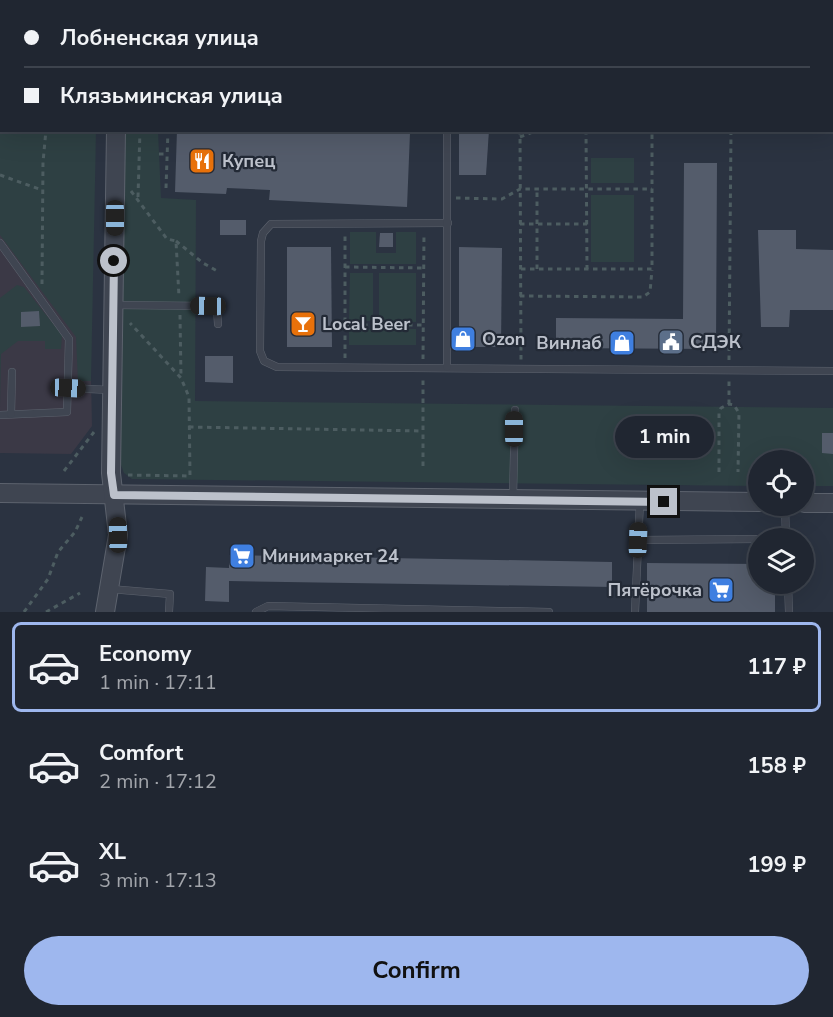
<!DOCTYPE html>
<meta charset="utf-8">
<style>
body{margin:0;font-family:"Nunito Sans",sans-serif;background:#2d323d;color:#f1f3f6;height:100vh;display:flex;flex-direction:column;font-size:22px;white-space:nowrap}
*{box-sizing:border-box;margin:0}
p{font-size:20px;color:#a2a5ab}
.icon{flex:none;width:33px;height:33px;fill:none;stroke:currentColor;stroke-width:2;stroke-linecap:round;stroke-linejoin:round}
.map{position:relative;height:612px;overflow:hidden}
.sheet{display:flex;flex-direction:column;background:#202631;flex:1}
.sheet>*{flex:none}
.guide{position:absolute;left:0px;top:0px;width:834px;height:132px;box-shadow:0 6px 24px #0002,0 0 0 2px #3d434d;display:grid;align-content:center;height:132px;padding:0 24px;background:#202631}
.tools{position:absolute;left:748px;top:450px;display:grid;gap:12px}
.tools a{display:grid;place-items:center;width:66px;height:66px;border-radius:50%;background:#202631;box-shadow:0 6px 24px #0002,0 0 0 2px #3d434d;font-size:30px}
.end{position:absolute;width:27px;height:27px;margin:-14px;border:8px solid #bcc1cb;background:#111;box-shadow:0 0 0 3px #111}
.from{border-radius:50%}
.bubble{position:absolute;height:42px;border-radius:21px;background:#202631;box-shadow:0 6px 24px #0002,0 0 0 2px #3d434d;font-size:20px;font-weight:700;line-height:42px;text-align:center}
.car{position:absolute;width:18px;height:36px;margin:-18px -9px;border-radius:8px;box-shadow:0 0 4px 2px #0007;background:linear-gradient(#222 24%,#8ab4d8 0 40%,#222 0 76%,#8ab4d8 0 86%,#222 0)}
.guide b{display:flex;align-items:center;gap:21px;height:57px;font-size:22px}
.guide b+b{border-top:2px solid #3d434d}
.guide i{width:15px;height:15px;background:#f1f3f6}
ul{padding:10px 0 0;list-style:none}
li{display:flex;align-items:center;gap:18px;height:90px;margin:0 12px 9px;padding:0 12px;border:3px solid transparent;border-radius:9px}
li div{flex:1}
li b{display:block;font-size:22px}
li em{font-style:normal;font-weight:700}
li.current{border-color:#9eb7ee}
li>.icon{width:54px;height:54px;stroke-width:1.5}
.cta{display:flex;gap:12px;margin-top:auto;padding:12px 24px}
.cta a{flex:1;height:69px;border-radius:36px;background:#9eb7ee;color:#111;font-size:24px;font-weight:700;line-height:69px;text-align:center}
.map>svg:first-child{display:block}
.medical{fill:#3b3946}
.green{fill:#2e4043}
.building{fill:#545c6b}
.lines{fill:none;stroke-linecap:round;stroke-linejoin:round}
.service-casing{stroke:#5d636e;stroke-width:8}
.tertiary-casing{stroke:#5d636e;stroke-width:20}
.path{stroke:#4d5d61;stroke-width:3;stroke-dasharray:4.5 4.5;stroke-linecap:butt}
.service{stroke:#3f4551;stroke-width:7}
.tertiary{stroke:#3f4551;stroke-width:18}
.route{stroke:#bcc1cb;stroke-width:8}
.labels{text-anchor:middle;stroke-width:4.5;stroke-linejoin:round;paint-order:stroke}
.poi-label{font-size:18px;font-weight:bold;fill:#bcc1cb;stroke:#232a36;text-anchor:start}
</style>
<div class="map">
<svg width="833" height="612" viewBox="0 0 833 612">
<rect width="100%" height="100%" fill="#2b3341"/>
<path class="medical" d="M 0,0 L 80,2 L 2,2 L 2,130 L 86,131 L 92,426 L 71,454 L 0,453 Z"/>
<g class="green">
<path d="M 0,0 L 92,0 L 2,2 L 2,130 L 96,131 L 91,381 L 78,381 L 76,337 L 0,235 Z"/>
<path d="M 121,131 L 158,131 L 161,198 L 196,200 L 195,401 L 833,408 L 833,486 L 804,486 L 804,460 L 759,460 L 759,486 L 132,479 L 124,473 L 121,465 Z"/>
<rect x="591" y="158" width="43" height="25"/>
<rect x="591" y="195" width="43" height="67"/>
<path d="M 350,232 L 376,232 L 376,253 L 396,253 L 396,232 L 416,232 L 416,264 L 350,264 Z"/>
<path d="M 350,273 L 373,273 L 373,321 L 349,321 Z"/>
<path d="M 379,273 L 416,273 L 416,322 L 379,321 Z"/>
<path d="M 17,285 L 24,287 L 62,335 L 61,349 L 45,349 L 45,341 L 18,341 L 1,354 L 0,407 L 0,298 Z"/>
<rect x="349" y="329" width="67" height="16"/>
</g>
<g class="building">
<path d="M 177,130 L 410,133 L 407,207 L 269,200 L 270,190 L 227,188 L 226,194 L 175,192 Z"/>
<path d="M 459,130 L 489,130 L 486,175 L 459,175 Z"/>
<path d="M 684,163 L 717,163 L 716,349 L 556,348 L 556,318 L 683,319 Z"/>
<rect x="220" y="220" width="26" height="15"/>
<path d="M 758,230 L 796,230 L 796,249 L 833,250 L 833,310 L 790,310 L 789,327 L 761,327 Z"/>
<path d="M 380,233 L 393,233 L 393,247 L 379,247 Z"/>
<path d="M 287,247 L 331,247 L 332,347 L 287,347 Z"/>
<path d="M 459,247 L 502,248 L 501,347 L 459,347 Z"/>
<path d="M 39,311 L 40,326 L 21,327 L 21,312 Z"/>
<path d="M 205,356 L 233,356 L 233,383 L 205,382 Z"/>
<path d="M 822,433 L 833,433 L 833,454 L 822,453 Z"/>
<path d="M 229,555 L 612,562 L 612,587 L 229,581 L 229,602 L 205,601 L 206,567 L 229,568 Z"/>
<path d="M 647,563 L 759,564 L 759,584 L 775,584 L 775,612 L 647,612 Z"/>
</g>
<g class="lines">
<g class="service-casing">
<g id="service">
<path d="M 169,0 L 169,2"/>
<path d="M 446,0 L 446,2"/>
<path d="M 448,223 L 271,224 L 263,233 L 261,241 L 260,351 L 264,361 L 277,367 L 833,371"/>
<path d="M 0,243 L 69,339 L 67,412 L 0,415"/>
<path d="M 114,305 L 211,306 L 217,310 L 218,324"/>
<path d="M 447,367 L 447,130"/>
<path d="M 68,388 L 110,390"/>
<path d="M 11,414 L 12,372"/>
<path d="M 513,497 L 515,410"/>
<path d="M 785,506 L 786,538"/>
<path d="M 638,540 L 759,539"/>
<path d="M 788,584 L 789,612"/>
<path d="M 110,589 L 170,594 L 169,612"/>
<path d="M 256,612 L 268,606 L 549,612"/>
<path d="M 635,612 L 640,501"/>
</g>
</g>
<g class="tertiary-casing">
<g id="tertiary">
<path d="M 118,2 L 118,0"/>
<path d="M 0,493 L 759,502"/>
<path d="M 804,503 L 833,503"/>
<path d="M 105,612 L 118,535 L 111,473 L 116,130"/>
</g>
</g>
<g class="path">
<path d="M 651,0 L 651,2"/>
<path d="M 63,2 L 63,0"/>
<path d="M 232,2 L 232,0"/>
<path d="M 731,2 L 731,0"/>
<path d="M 0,126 L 2,124"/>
<path d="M 520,130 L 521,360"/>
<path d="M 586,130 L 587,269"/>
<path d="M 520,137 L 538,130"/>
<path d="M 159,154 L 167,154"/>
<path d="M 0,175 L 42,190"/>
<path d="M 166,188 L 168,130"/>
<path d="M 131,191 L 167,239 L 176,241 L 179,297"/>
<path d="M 138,197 L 140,130"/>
<path d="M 456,198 L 502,199 L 520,189 L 652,189"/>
<path d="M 520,224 L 587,224"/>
<path d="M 176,241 L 203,263 L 219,272"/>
<path d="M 345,267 L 424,268"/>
<path d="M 521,269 L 652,269 L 652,130"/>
<path d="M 537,269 L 537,189"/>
<path d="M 42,284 L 43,162 L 46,130"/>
<path d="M 520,296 L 643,297 L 650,292 L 652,270"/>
<path d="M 180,315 L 181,378"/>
<path d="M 345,325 L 423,325"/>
<path d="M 345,358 L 345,233"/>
<path d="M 423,359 L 424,233"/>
<path d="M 729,360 L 731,130"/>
<path d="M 729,404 L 729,381"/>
<path d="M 189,427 L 423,431"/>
<path d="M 423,466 L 423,377"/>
<path d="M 64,471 L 94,432"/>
<path d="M 719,472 L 719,413 L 721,408 L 729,404 L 734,405 L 739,413 L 738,472"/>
<path d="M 128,475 L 190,476 L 189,397 L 181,378 L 130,323"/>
<path d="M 24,612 L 48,579 L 58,552 L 75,532 L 82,517"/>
<path d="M 46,612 L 80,593"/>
</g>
<use href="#service" class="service"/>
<use href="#tertiary" class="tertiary"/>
</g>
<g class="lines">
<path class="route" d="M 114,261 L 111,473 L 114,495 L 664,502"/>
</g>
<defs>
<g id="restaurant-square" transform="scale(1.35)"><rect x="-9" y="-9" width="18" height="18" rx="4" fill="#e8710a" stroke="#232a36"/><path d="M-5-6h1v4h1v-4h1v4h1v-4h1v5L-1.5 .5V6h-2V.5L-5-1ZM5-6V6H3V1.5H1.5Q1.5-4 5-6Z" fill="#fff"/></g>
<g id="bar-square" transform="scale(1.35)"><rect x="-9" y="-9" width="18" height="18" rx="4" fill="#e8710a" stroke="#232a36"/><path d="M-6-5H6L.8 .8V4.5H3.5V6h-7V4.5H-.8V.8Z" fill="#fff"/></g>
<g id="shop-square" transform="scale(1.35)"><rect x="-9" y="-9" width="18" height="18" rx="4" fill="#3f7fe0" stroke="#232a36"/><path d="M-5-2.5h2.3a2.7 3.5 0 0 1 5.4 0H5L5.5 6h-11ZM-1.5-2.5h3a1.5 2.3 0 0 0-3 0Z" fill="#fff"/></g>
<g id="civic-square" transform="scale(1.35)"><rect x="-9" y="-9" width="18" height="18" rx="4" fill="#5c6f8a" stroke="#232a36"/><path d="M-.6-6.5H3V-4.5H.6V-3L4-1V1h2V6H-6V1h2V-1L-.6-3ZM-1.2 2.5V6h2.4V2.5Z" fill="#fff"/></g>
<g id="supermarket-square" transform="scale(1.35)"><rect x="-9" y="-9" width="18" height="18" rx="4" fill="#3f7fe0" stroke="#232a36"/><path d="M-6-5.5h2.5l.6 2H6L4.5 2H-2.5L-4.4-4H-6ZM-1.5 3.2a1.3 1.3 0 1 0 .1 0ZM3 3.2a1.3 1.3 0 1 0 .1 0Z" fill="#fff"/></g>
</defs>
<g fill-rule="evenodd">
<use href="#restaurant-square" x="202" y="161"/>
<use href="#bar-square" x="303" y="324"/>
<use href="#shop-square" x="463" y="339"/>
<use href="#civic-square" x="671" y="342"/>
<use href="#shop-square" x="622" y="343"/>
<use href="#supermarket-square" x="242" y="556"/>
<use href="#supermarket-square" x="721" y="590"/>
</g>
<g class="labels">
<g class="poi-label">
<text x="222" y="167">Купец</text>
<text x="322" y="330">Local Beer</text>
<text x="482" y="345">Ozon</text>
<text x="690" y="348">СДЭК</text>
<text x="602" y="349" text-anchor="end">Винлаб</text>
<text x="262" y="562">Минимаркет 24</text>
<text x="702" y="596" text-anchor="end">Пятёрочка</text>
</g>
</g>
</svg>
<div class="tools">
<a><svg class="icon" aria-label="locate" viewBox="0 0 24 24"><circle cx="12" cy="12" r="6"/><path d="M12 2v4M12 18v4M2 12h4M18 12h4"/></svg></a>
<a><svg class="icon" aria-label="layers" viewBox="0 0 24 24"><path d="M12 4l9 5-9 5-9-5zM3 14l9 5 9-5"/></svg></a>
</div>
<i class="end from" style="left:114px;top:261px"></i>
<i class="end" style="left:664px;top:502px"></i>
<div class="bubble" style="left:615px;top:416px;width:99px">1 min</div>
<i class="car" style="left:115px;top:218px;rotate:180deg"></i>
<i class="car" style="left:208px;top:306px;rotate:271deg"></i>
<i class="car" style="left:68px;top:388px;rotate:93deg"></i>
<i class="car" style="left:514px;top:429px;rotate:0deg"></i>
<i class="car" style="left:118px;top:535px;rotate:359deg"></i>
<i class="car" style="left:638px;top:540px;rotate:2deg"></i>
<div class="guide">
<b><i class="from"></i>Лобненская улица</b>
<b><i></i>Клязьминская улица</b>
</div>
</div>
<section class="sheet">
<ul>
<li class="current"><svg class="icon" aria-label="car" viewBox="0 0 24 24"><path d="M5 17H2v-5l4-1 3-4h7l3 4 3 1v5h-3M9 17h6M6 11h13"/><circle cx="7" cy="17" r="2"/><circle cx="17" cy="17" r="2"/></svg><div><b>Economy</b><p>1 min · 17:11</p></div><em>117 ₽</em></li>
<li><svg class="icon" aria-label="car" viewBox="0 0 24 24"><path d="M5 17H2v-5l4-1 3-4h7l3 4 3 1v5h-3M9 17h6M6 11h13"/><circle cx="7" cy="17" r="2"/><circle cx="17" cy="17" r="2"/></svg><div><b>Comfort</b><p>2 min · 17:12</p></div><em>158 ₽</em></li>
<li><svg class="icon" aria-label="car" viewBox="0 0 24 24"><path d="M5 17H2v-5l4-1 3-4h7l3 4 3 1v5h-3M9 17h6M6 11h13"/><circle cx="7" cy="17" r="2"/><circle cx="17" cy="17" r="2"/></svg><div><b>XL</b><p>3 min · 17:13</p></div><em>199 ₽</em></li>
</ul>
<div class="cta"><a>Confirm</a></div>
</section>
